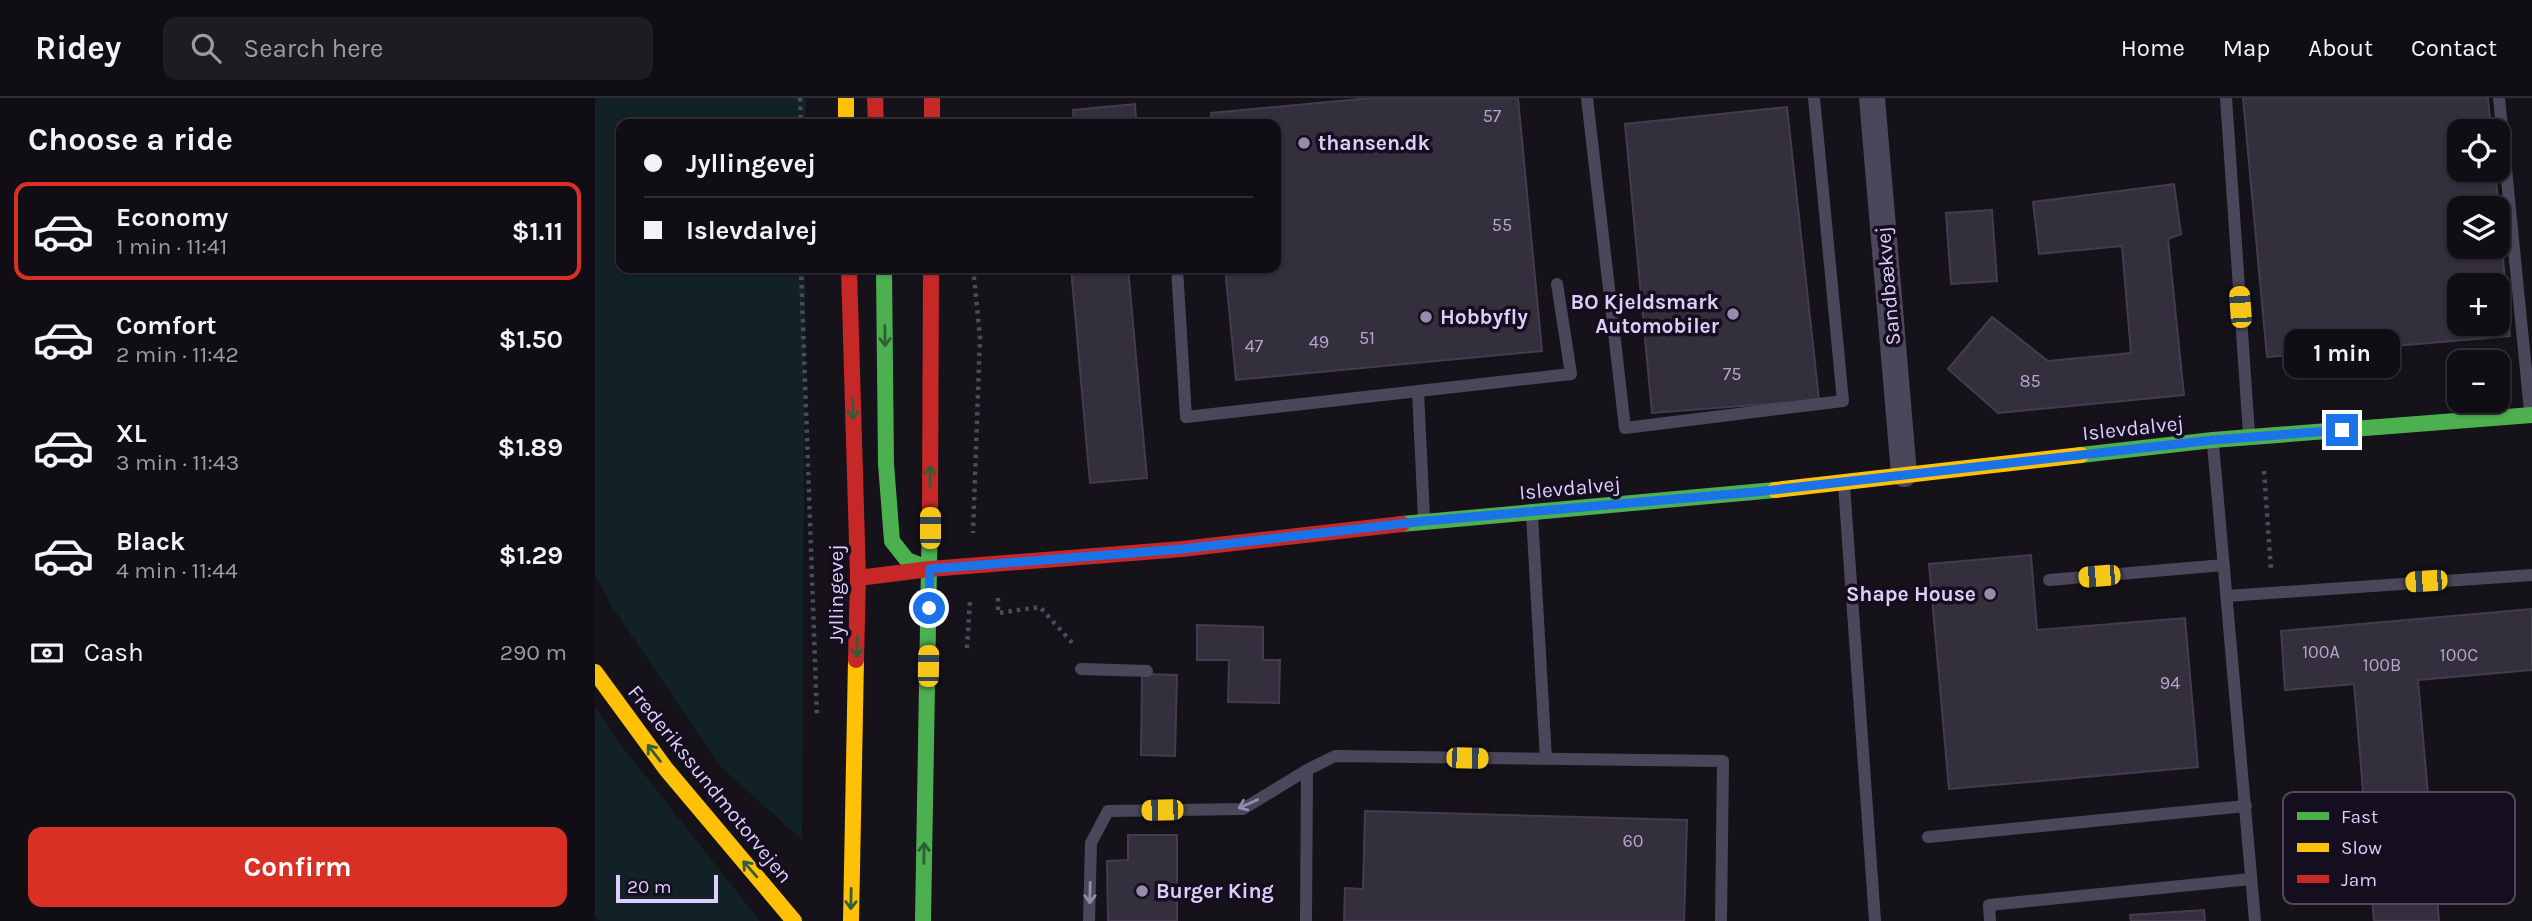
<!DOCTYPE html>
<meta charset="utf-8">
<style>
body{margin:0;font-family:Karla,sans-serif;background:#1e1c22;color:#f1f3f6;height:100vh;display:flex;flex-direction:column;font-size:26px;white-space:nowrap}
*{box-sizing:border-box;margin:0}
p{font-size:23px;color:#9c9ca0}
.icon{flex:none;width:38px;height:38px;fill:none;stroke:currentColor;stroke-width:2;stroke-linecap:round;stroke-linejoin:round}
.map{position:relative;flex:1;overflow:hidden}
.sheet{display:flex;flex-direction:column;background:#100e14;width:595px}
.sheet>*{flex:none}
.hud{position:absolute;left:21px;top:21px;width:665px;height:154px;border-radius:14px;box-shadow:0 2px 5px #0004,0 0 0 2px #302e34;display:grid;align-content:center;height:154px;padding:0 28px;background:#100e14}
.controls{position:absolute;left:1852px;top:21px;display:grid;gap:14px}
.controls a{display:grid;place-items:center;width:63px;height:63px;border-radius:14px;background:#100e14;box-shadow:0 2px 5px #0004,0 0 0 2px #302e34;font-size:35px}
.scale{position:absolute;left:21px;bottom:18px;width:102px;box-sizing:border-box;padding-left:7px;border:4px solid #ddcefb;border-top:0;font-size:19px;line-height:24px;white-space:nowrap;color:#ddcefb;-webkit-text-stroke:5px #140e1e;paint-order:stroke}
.end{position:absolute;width:32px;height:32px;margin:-16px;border:9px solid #1a73e8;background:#fff;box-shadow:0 0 0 4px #fff}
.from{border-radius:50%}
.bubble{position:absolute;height:49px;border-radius:14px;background:#100e14;box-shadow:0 2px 5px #0004,0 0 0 2px #302e34;font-size:23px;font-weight:700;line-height:49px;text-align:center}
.car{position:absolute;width:21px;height:42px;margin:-21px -10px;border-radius:9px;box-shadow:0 0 5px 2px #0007;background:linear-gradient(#f5c518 24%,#345 0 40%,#f5c518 0 76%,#345 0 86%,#f5c518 0)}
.hud b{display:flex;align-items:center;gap:24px;height:66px;font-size:26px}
.hud b+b{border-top:2px solid #302e34}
.hud i{width:18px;height:18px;background:#f1f3f6}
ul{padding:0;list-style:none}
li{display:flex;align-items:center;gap:21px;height:98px;margin:0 14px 10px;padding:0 14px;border:4px solid transparent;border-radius:14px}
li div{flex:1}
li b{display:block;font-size:26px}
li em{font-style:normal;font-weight:700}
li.active{border-color:#d93025}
li>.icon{width:63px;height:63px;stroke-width:1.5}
h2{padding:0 28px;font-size:32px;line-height:84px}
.pay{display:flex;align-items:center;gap:18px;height:77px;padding:0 28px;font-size:26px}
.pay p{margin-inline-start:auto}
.button{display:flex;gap:14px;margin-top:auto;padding:14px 28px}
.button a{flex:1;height:80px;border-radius:14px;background:#d93025;color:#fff;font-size:28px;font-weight:700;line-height:80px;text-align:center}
header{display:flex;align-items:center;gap:42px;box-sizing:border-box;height:98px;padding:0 35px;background:#100e14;border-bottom:2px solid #302e34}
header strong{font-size:33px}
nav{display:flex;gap:38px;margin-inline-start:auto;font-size:24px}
.search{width:490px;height:63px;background:#1e1c22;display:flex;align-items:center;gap:18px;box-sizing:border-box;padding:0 24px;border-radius:14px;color:#9c9ca0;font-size:26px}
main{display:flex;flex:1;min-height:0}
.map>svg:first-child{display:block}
.green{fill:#122125}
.building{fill:#342f3c;stroke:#433c4d;stroke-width:2;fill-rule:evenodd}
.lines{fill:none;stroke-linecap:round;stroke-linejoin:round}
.path{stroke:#474e5b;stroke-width:4.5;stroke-dasharray:3.5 5;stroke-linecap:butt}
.lane{stroke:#4b475a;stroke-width:12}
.street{stroke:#4b475a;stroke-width:26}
.fast{stroke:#4caf50;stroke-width:16}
.slow{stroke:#ffc107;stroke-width:16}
.jam{stroke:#c62828;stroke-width:16}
.oneway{stroke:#305e37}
.oneway2{stroke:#948aaa}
.route{stroke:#1a73e8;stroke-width:9}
.poi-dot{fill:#978cac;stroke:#140e1e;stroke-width:2.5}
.labels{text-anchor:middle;stroke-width:7;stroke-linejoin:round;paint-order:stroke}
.number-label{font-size:18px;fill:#b3a6cb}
.poi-label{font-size:21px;font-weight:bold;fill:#ddcefb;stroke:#140e1e;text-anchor:start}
.street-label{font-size:21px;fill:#ddcefb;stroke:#140e1e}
.key{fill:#140e1e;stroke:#504860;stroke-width:2}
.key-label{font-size:19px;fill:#ddcefb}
</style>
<header>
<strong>Ridey</strong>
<div class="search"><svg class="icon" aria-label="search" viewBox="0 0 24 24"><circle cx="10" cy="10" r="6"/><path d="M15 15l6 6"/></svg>Search here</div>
<nav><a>Home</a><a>Map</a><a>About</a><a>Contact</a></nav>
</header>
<main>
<section class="sheet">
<h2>Choose a ride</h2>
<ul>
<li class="active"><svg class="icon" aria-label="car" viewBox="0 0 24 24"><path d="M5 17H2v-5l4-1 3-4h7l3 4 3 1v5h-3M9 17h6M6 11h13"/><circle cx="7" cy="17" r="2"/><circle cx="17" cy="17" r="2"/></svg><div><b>Economy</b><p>1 min · 11:41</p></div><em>$1.11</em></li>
<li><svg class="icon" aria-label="car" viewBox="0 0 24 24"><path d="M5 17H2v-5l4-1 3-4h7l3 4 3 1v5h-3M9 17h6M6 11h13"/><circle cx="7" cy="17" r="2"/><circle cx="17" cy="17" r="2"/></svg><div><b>Comfort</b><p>2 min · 11:42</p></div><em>$1.50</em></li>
<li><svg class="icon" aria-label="car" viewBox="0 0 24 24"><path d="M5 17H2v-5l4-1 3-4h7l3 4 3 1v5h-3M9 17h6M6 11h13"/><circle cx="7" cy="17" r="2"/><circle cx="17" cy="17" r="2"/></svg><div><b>XL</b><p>3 min · 11:43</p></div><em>$1.89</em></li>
<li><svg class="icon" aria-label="car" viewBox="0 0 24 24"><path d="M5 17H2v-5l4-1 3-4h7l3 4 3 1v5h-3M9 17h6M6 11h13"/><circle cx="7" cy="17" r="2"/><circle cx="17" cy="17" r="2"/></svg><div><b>Black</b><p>4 min · 11:44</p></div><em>$1.29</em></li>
</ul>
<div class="pay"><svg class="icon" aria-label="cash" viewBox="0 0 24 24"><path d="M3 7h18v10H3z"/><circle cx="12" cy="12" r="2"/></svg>Cash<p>290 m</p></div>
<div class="button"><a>Confirm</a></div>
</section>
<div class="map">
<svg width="1937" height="823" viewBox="0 0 1937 823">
<rect width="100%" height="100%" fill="#15121a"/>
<g class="green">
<path d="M 0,0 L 211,0 L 211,26 L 26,26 L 26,170 L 210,170 L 207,742 L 125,668 L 16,507 L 0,477 Z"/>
<path d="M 0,608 L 26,647 L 165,823 L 6,823 L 0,819 Z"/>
</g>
<g class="building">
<path d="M 776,0 L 923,0 L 947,253 L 641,282 L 630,170 L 681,170 L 681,26 L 617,26 L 616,15 Z"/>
<path d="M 1648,0 L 1893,0 L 1896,33 L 1864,33 L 1864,72 L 1900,72 L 1915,238 L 1672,259 ZM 1864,110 L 1902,110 L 1902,149 L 1864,149 ZM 1864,187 L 1902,187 L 1902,226 L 1864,226 Z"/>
<path d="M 540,6 L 541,22 L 554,21 L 555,26 L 479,26 L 478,12 Z"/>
<path d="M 1192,9 L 1224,302 L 1057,315 L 1030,26 Z"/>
<path d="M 1579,86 L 1586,136 L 1573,141 L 1589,297 L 1403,315 L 1353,271 L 1397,219 L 1453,263 L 1536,255 L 1527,148 L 1444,156 L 1438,104 Z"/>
<path d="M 1397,112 L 1402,183 L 1356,186 L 1351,115 Z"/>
<path d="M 476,170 L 533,170 L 552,380 L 495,385 Z"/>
<path d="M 1436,457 L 1442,532 L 1590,520 L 1603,669 L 1354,691 L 1334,466 Z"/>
<path d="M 1937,511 L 1937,572 L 1823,582 L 1844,823 L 1779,823 L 1759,586 L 1690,592 L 1686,533 Z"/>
<path d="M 602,527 L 668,529 L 668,562 L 685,562 L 684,605 L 633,604 L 634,562 L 602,562 Z"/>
<path d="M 547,576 L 582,577 L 580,658 L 546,657 Z"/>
<path d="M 770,713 L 1092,722 L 1089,823 L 749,823 L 750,790 L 768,791 Z"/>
<path d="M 533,737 L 582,737 L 582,823 L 513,823 L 512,763 L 533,762 Z"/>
<path d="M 1609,812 L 1610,823 L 1536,823 L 1535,817 Z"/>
</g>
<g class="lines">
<g class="path">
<path d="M 205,0 L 206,26"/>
<path d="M 206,170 L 222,620"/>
<path d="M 378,170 L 385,239 L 378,435"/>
<path d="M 1669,373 L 1676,472"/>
<path d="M 403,500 L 403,515 L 445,509 L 480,548"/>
<path d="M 372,550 L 375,503"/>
</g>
<g class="lane">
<path d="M 992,0 L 1030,330 L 1248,303 L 1219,0"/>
<path d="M 1631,0 L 1654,336"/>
<path d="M 1904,0 L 1935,313"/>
<path d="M 582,170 L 591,319 L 976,276 L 962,186"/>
<path d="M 823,294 L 829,419"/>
<path d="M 1618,346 L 1660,823"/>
<path d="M 1249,387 L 1280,823"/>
<path d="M 937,417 L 951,661"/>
<path d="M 1454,482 L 1629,467"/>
<path d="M 1632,498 L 1937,477"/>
<path d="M 486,571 L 552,573"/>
<path d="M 1333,739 L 1651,708"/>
<path d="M 494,823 L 496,745 L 513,713 L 648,711 L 712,672"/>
<path d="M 711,823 L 712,672 L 740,658 L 1128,663 L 1126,823"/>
<path d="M 1395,823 L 1394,807 L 1656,781"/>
</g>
<path class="street" d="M 1277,0 L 1309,376"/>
<g class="fast">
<path d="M 289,170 L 291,366 L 297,443 L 312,462 L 335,471"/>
<path d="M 1486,357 L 1618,342 L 1937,317"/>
<path d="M 807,426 L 1180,392"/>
<path d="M 328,823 L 335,410"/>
</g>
<g class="slow">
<path d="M 251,0 L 251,26"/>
<path d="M 1180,392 L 1486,357"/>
<path d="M 0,574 L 71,671 L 199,823"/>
<path d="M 256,823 L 261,562"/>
</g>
<g class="jam">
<path d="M 280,0 L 281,26"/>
<path d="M 337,0 L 337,26"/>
<path d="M 254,170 L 263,480 L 261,562"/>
<path d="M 335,410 L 336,170"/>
<path d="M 263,480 L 335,471 L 587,451 L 807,426"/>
</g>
</g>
<defs><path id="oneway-shaft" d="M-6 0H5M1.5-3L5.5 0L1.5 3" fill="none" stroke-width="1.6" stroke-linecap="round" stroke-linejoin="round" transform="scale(1.75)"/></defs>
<g class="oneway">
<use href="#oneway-shaft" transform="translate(290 238) rotate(89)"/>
<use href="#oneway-shaft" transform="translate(258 311) rotate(89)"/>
<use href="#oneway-shaft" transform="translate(335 378) rotate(-90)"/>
<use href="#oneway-shaft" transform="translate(262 549) rotate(91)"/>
<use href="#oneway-shaft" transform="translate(59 655) rotate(-128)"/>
<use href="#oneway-shaft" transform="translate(329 755) rotate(-89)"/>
<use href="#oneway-shaft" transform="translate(155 771) rotate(-131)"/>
<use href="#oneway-shaft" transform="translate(256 801) rotate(91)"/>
</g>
<g class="oneway2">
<use href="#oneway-shaft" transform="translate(653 706) rotate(156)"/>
<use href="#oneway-shaft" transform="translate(495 795) rotate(91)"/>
</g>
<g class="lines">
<path class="route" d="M 334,510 L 335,471 L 587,451 L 830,423 L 1160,394 L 1618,342 L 1747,332"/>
</g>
<g class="poi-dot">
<circle cx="709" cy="45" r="7"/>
<circle cx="1138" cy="216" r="7"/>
<circle cx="831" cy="219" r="7"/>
<circle cx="1395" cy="496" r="7"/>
<circle cx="547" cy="793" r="7"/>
</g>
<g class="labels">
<g class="number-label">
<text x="897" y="24">57</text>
<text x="907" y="133">55</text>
<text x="772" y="246">51</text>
<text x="724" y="250">49</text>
<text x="659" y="254">47</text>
<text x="1137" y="282">75</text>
<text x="1435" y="289">85</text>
<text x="1726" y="560">100A</text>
<text x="1864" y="563">100C</text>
<text x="1787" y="573">100B</text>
<text x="1575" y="591">94</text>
<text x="1038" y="749">60</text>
</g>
<g class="poi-label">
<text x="723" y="52">thansen.dk</text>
<text x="1124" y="211" text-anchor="end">BO Kjeldsmark<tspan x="1124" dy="24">Automobiler</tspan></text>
<text x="845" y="226">Hobbyfly</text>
<text x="1381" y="503" text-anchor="end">Shape House</text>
<text x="561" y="800">Burger King</text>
</g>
<g class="street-label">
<text transform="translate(1293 188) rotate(-95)" y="7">Sandbækvej</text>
<text transform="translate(1538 330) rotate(-6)" y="7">Islevdalvej</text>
<text transform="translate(975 390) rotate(-5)" y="7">Islevdalvej</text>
<text transform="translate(241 496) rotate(-90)" y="7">Jyllingevej</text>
<text transform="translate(115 686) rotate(51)" y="7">Frederikssundmotorvejen</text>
</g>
</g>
<rect x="1688" y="694" width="232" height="112" rx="10" class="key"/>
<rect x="1702" y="714" width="32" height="8" fill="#4caf50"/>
<rect x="1702" y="745" width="32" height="9" fill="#ffc107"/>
<rect x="1702" y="777" width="32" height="8" fill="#c62828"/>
<g class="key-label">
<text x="1746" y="725">Fast</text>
<text x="1746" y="756">Slow</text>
<text x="1746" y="788">Jam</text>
</g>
</svg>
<div class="controls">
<a><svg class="icon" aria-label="locate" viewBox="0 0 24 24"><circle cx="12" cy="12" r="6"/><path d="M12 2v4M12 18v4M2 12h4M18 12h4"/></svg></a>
<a><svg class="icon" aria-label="layers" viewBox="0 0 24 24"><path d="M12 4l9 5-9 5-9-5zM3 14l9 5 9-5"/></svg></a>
<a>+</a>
<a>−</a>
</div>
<div class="scale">20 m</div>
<i class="end from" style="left:334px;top:510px"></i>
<i class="end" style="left:1747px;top:332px"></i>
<div class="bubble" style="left:1689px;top:231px;width:116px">1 min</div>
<i class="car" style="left:1645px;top:209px;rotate:356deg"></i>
<i class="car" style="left:335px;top:430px;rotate:0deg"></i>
<i class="car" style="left:1504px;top:478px;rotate:265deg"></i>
<i class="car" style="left:1831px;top:483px;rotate:266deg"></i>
<i class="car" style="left:333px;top:568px;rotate:1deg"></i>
<i class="car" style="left:872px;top:660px;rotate:91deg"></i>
<i class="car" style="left:567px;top:712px;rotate:269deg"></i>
<div class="hud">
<b><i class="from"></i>Jyllingevej</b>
<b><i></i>Islevdalvej</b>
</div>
</div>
</main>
